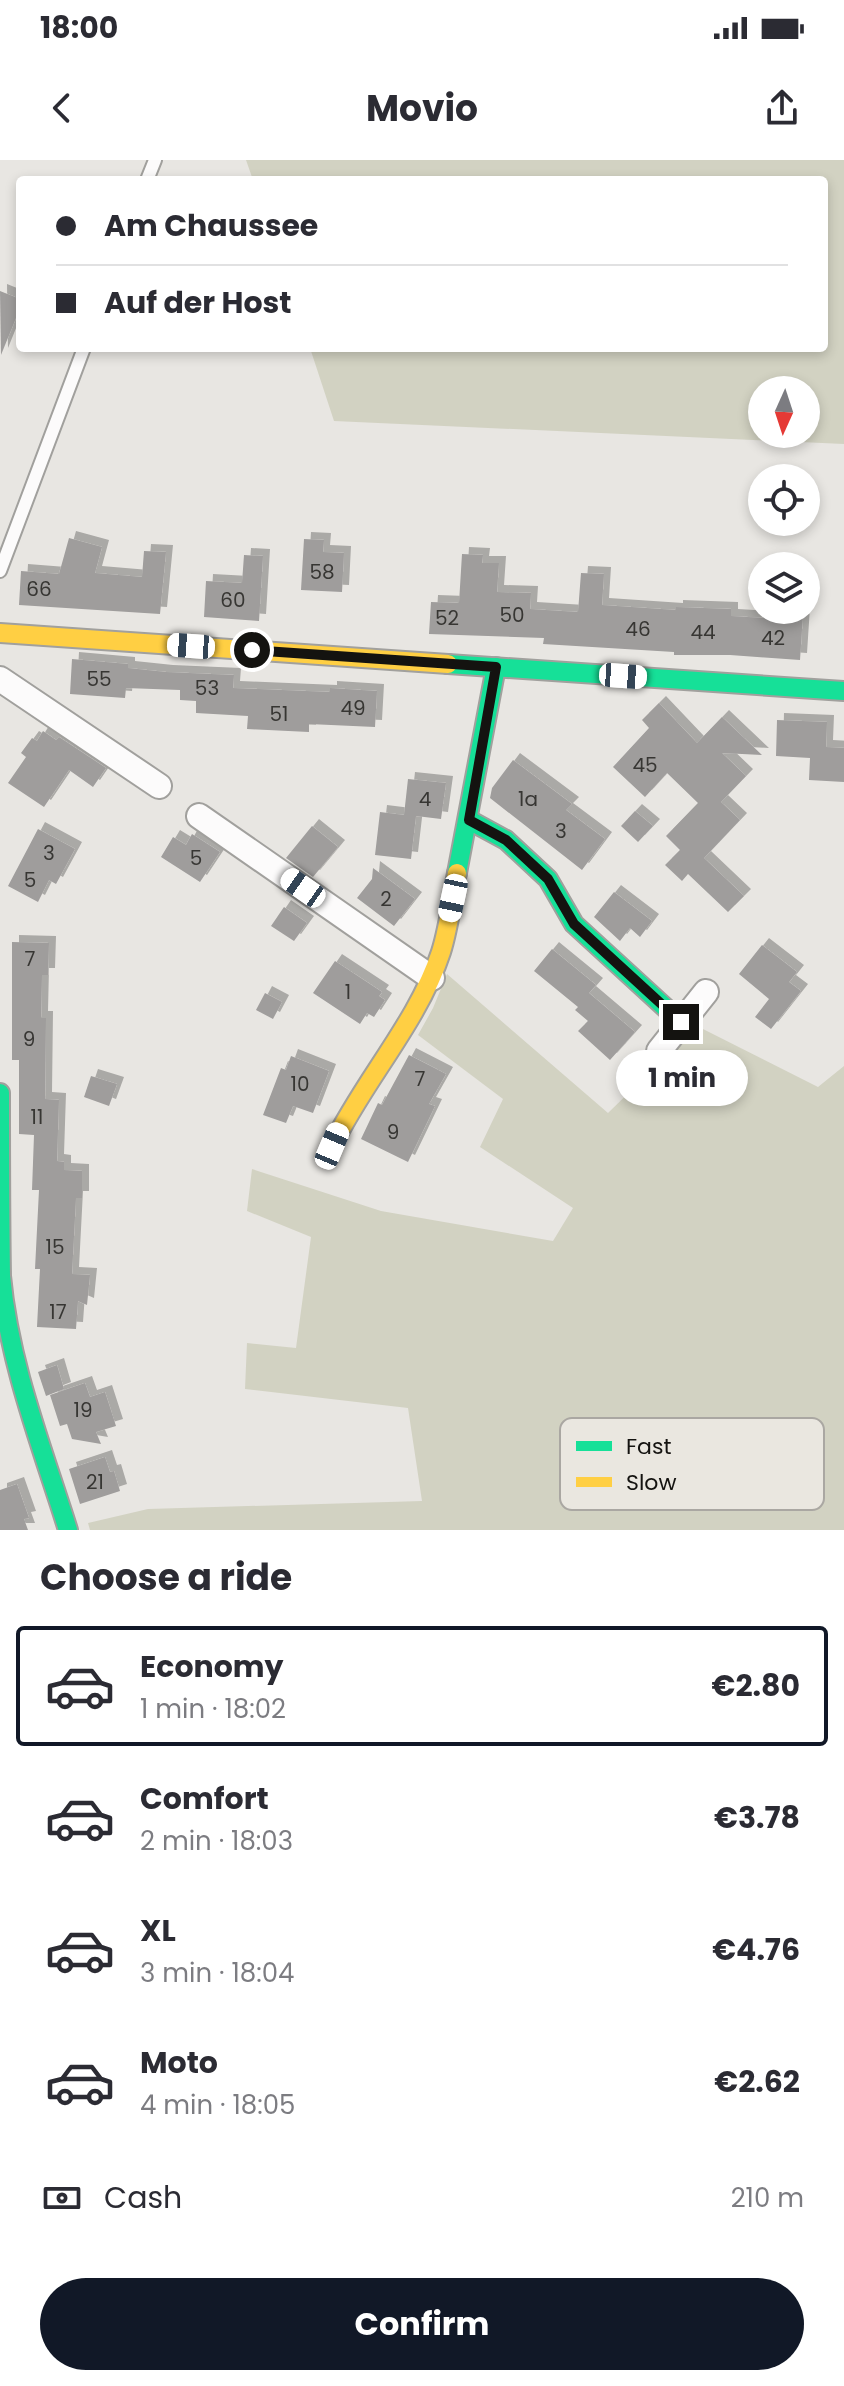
<!DOCTYPE html>
<meta charset="utf-8">
<style>
body{margin:0;font-family:Poppins,sans-serif;background:#f7f7f7;color:#2b2b33;height:100vh;display:flex;flex-direction:column;font-size:30px;white-space:nowrap}
*{box-sizing:border-box;margin:0}
p{font-size:26px;color:#7c7c81}
.icon{flex:none;width:44px;height:44px;fill:none;stroke:currentColor;stroke-width:2;stroke-linecap:round;stroke-linejoin:round}
.map{position:relative;height:1370px;overflow:hidden}
.details{display:flex;flex-direction:column;background:#fff;flex:1}
.details>*{flex:none}
.top-card{position:absolute;left:16px;top:16px;width:812px;height:176px;border-radius:8px;box-shadow:0 4px 12px #0003;display:grid;align-content:center;height:176px;padding:0 40px;background:#fff}
.needle{width:52px;rotate:183deg}
.controls{position:absolute;left:748px;top:216px;display:grid;gap:16px}
.controls a{display:grid;place-items:center;width:72px;height:72px;border-radius:50%;background:#fff;box-shadow:0 4px 12px #0003;font-size:40px}
.end{position:absolute;width:36px;height:36px;margin:-18px;border:10px solid #141310;background:#fff;box-shadow:0 0 0 4px #fff}
.from{border-radius:50%}
.bubble{position:absolute;height:56px;border-radius:28px;background:#fff;box-shadow:0 4px 12px #0003;font-size:26px;font-weight:700;line-height:56px;text-align:center}
.car{position:absolute;width:24px;height:48px;margin:-24px -12px;border-radius:10px;box-shadow:0 0 6px 2px #0007;background:linear-gradient(#fff 24%,#345 0 40%,#fff 0 76%,#345 0 86%,#fff 0)}
.top-card b{display:flex;align-items:center;gap:28px;height:76px;font-size:30px}
.top-card b+b{border-top:2px solid #e1e1e2}
.top-card i{width:20px;height:20px;background:#2b2b33}
ul{padding:0;list-style:none}
li{display:flex;align-items:center;gap:24px;height:120px;margin:0 16px 12px;padding:0 24px;border:4px solid transparent;border-radius:8px}
li div{flex:1}
li b{display:block;font-size:30px}
li em{font-style:normal;font-weight:700}
li.on{border-color:#111827}
li>.icon{width:72px;height:72px;stroke-width:1.5}
h2{padding:0 40px;font-size:36px;line-height:96px}
.pay{display:flex;align-items:center;gap:20px;height:88px;padding:0 40px;font-size:30px}
.pay p{margin-inline-start:auto}
.action{display:flex;gap:16px;margin-top:auto;padding:16px 40px}
.action a{flex:1;height:92px;border-radius:48px;background:#111827;color:#fff;font-size:32px;font-weight:700;line-height:92px;text-align:center}
.status{display:flex;justify-content:space-between;align-items:center;height:56px;padding:0 40px;background:#fff;direction:ltr}
.status svg{height:22px;fill:currentColor}
header{display:flex;justify-content:space-between;align-items:center;height:104px;padding:0 40px;background:#fff;font-size:36px;font-weight:700}
.map>svg:first-child{display:block}
.green{fill:#d2d2c2;fill-rule:evenodd}
.building{fill:#9f9d9c;filter:url(#shadow)}
.lines{fill:none;stroke-linecap:round;stroke-linejoin:round}
.lane-casing{stroke:#a1a09d;stroke-width:16}
.street-casing{stroke:#a1a09d;stroke-width:28}
.fast-casing{stroke:#a1a09d;stroke-width:22}
.slow-casing{stroke:#a1a09d;stroke-width:22}
.lane{stroke:#fcfbfb;stroke-width:12}
.street{stroke:#fcfbfb;stroke-width:24}
.fast{stroke:#16e098;stroke-width:18}
.slow{stroke:#ffcf43;stroke-width:18}
.route{stroke:#141310;stroke-width:10}
.labels{text-anchor:middle;stroke-width:6;stroke-linejoin:round;paint-order:stroke}
.number-label{font-size:20px;fill:#373633}
.key{fill:#eae7e0;stroke:#aaa7a2;stroke-width:2}
.key-label{font-size:22px;fill:#141310}
</style>
<div class="status"><b>18:00</b><svg viewBox="0 0 49 12"><path d="M0 12V9h3v3zM5 12V6h3v6zM10 12V3h3v9zM15 12V0h3v12zM26 1h20v11H26zM47 4h2v5h-2z"/></svg></div>
<header><svg class="icon" aria-label="back" viewBox="0 0 24 24"><path d="M15 5l-7 7 7 7"/></svg>Movio<svg class="icon" aria-label="share" viewBox="0 0 24 24"><path d="M12 15V3M7 8l5-5 5 5M5 13v7h14v-7"/></svg></header>
<div class="map">
<svg width="844" height="1370" viewBox="0 0 844 1370">
<defs>
<filter id="shadow"><feDropShadow dx="7" dy="-7" stdDeviation="0" flood-color="#0004"/></filter>
</defs>
<rect width="100%" height="100%" fill="#e8e6e2"/>
<g class="green">
<path d="M 246,0 L 844,0 L 844,284 L 334,261 L 310,188 L 824,188 L 824,20 L 253,20 ZM 806,230 L 806,274 L 762,274 L 762,230 Z"/>
<path d="M 447,814 L 608,953 L 697,866 L 818,927 L 844,906 L 844,1370 L 90,1370 L 88,1363 L 148,1349 L 422,1341 L 408,1248 L 245,1229 L 247,1183 L 296,1188 L 311,1077 L 247,1051 L 252,1009 L 381,1051 L 553,1081 L 573,1048 L 480,987 L 503,939 L 418,875 L 433,848 Z"/>
</g>
<g class="building">
<path d="M 0,131 L 20,139 L 20,148 L 1,195 Z"/>
<path d="M 69,378 L 102,387 L 95,413 L 142,417 L 144,391 L 166,392 L 160,454 L 19,445 L 21,411 L 59,414 Z"/>
<path d="M 304,379 L 324,380 L 323,392 L 344,393 L 342,432 L 301,430 Z"/>
<path d="M 462,394 L 483,395 L 482,403 L 499,403 L 497,432 L 531,433 L 530,449 L 578,452 L 581,413 L 604,414 L 602,445 L 676,450 L 676,447 L 731,449 L 731,456 L 781,459 L 781,453 L 803,454 L 800,500 L 730,495 L 674,495 L 674,492 L 543,484 L 544,478 L 429,474 L 431,442 L 459,443 Z"/>
<path d="M 244,395 L 263,396 L 259,461 L 204,457 L 206,421 L 242,423 Z"/>
<path d="M 72,499 L 128,504 L 128,508 L 166,512 L 234,515 L 233,528 L 330,532 L 330,528 L 377,531 L 375,567 L 309,564 L 309,572 L 247,569 L 248,556 L 196,553 L 196,541 L 180,540 L 180,530 L 126,528 L 125,538 L 70,534 Z"/>
<path d="M 659,543 L 697,583 L 722,557 L 762,595 L 722,593 L 746,616 L 721,642 L 740,660 L 704,698 L 744,736 L 728,752 L 688,714 L 682,721 L 665,705 L 680,690 L 666,676 L 698,643 L 667,613 L 645,637 L 613,607 L 649,568 L 642,560 Z"/>
<path d="M 777,560 L 827,562 L 826,587 L 844,588 L 844,622 L 809,620 L 810,598 L 776,596 Z"/>
<path d="M 43,571 L 56,580 L 59,577 L 106,608 L 93,627 L 69,610 L 44,647 L 8,623 L 26,597 L 21,593 L 32,578 L 37,581 Z"/>
<path d="M 513,600 L 572,644 L 566,650 L 605,679 L 582,710 L 490,638 L 492,628 Z"/>
<path d="M 408,619 L 446,623 L 441,659 L 408,655 L 416,656 L 411,699 L 375,695 L 380,652 L 404,655 Z"/>
<path d="M 635,651 L 653,666 L 638,682 L 621,666 Z"/>
<path d="M 312,666 L 338,687 L 313,717 L 286,698 Z"/>
<path d="M 38,669 L 75,689 L 56,724 L 49,720 L 38,742 L 8,726 Z"/>
<path d="M 192,674 L 220,692 L 200,722 L 161,697 L 173,677 L 186,685 Z"/>
<path d="M 373,708 L 415,739 L 394,766 L 357,738 L 372,719 Z"/>
<path d="M 614,732 L 652,761 L 640,777 L 630,768 L 620,781 L 594,757 Z"/>
<path d="M 284,747 L 307,763 L 294,781 L 271,766 Z"/>
<path d="M 12,782 L 49,783 L 48,815 L 42,815 L 41,858 L 46,858 L 45,939 L 59,940 L 57,1001 L 64,1002 L 64,1010 L 82,1011 L 82,1038 L 76,1038 L 72,1114 L 90,1115 L 87,1145 L 78,1141 L 76,1169 L 37,1167 L 40,1109 L 35,1109 L 39,1030 L 32,1030 L 34,975 L 19,974 L 19,900 L 12,900 Z"/>
<path d="M 762,785 L 797,812 L 789,822 L 801,831 L 771,869 L 755,857 L 769,839 L 739,814 Z"/>
<path d="M 552,789 L 596,825 L 589,833 L 635,872 L 610,900 L 578,871 L 588,861 L 575,850 L 578,847 L 534,811 Z"/>
<path d="M 335,801 L 382,832 L 379,836 L 385,840 L 374,857 L 367,853 L 360,864 L 313,833 Z"/>
<path d="M 265,833 L 282,842 L 273,859 L 256,850 Z"/>
<path d="M 409,895 L 446,914 L 429,944 L 435,946 L 408,1002 L 361,979 L 378,943 L 382,945 Z"/>
<path d="M 291,896 L 329,911 L 313,953 L 293,946 L 286,963 L 263,955 L 281,908 L 286,910 Z"/>
<path d="M 91,916 L 117,924 L 109,946 L 84,937 Z"/>
<path d="M 57,1205 L 64,1229 L 46,1236 L 38,1212 Z"/>
<path d="M 85,1223 L 90,1237 L 105,1232 L 116,1266 L 96,1272 L 101,1284 L 72,1279 L 67,1264 L 60,1266 L 50,1235 Z"/>
<path d="M 105,1297 L 110,1312 L 114,1311 L 120,1331 L 80,1344 L 69,1309 Z"/>
<path d="M 17,1324 L 29,1358 L 24,1359 L 28,1370 L 0,1370 L 0,1330 Z"/>
</g>
<g class="lines">
<g class="lane-casing">
<g id="lane">
<path d="M 147,20 L 155,0"/>
<path d="M 0,411 L 84,188"/>
</g>
</g>
<g class="street-casing">
<g id="street">
<path d="M 0,519 L 159,626"/>
<path d="M 199,656 L 432,818"/>
<path d="M 659,891 L 706,832"/>
</g>
</g>
<g class="fast-casing">
<g id="fast">
<path d="M 448,504 L 844,531"/>
<path d="M 469,660 L 506,680 L 548,719 L 574,764 L 681,862"/>
<path d="M 457,713 L 496,507"/>
<path d="M 0,933 C 0,992 0,1058 1,1116 C 9,1204 42,1287 68,1370"/>
</g>
</g>
<g class="slow-casing">
<g id="slow">
<path d="M 0,473 L 448,504"/>
<path d="M 332,986 C 364,920 418,862 441,792 C 449,767 452,739 457,713"/>
</g>
</g>
<use href="#lane" class="lane"/>
<use href="#street" class="street"/>
<use href="#fast" class="fast"/>
<use href="#slow" class="slow"/>
</g>
<g class="lines">
<path class="route" d="M 252,490 L 496,507 L 469,660 L 506,680 L 548,719 L 574,764 L 681,862"/>
</g>
<g class="labels">
<g class="number-label">
<text x="322" y="419">58</text>
<text x="39" y="436">66</text>
<text x="233" y="447">60</text>
<text x="512" y="462">50</text>
<text x="447" y="465">52</text>
<text x="638" y="476">46</text>
<text x="703" y="479">44</text>
<text x="773" y="485">42</text>
<text x="99" y="526">55</text>
<text x="207" y="535">53</text>
<text x="353" y="555">49</text>
<text x="279" y="561">51</text>
<text x="645" y="612">45</text>
<text x="425" y="646">4</text>
<text x="528" y="646">1a</text>
<text x="561" y="678">3</text>
<text x="49" y="700">3</text>
<text x="196" y="705">5</text>
<text x="30" y="727">5</text>
<text x="386" y="746">2</text>
<text x="30" y="806">7</text>
<text x="348" y="839">1</text>
<text x="29" y="886">9</text>
<text x="420" y="926">7</text>
<text x="300" y="931">10</text>
<text x="37" y="964">11</text>
<text x="393" y="979">9</text>
<text x="55" y="1094">15</text>
<text x="58" y="1159">17</text>
<text x="83" y="1257">19</text>
<text x="95" y="1329">21</text>
</g>
</g>
<rect x="560" y="1258" width="264" height="92" rx="12" class="key"/>
<rect x="576" y="1281" width="36" height="10" fill="#16e098"/>
<rect x="576" y="1317" width="36" height="10" fill="#ffcf43"/>
<g class="key-label">
<text x="626" y="1294">Fast</text>
<text x="626" y="1330">Slow</text>
</g>
</svg>
<div class="controls">
<a><svg class="needle" viewBox="-14 -14 28 28"><path d="M0-13l5 13h-10z" fill="#e53935"/><path d="M0 13l5-13h-10z" fill="#7c7c81"/></svg></a>
<a><svg class="icon" aria-label="locate" viewBox="0 0 24 24"><circle cx="12" cy="12" r="6"/><path d="M12 2v4M12 18v4M2 12h4M18 12h4"/></svg></a>
<a><svg class="icon" aria-label="layers" viewBox="0 0 24 24"><path d="M12 4l9 5-9 5-9-5zM3 14l9 5 9-5"/></svg></a>
</div>
<i class="end from" style="left:252px;top:490px"></i>
<i class="end" style="left:681px;top:862px"></i>
<div class="bubble" style="left:616px;top:890px;width:132px">1 min</div>
<i class="car" style="left:191px;top:486px;rotate:274deg"></i>
<i class="car" style="left:623px;top:516px;rotate:94deg"></i>
<i class="car" style="left:303px;top:728px;rotate:305deg"></i>
<i class="car" style="left:453px;top:738px;rotate:192deg"></i>
<i class="car" style="left:332px;top:986px;rotate:23deg"></i>
<div class="top-card">
<b><i class="from"></i>Am Chaussee</b>
<b><i></i>Auf der Host</b>
</div>
</div>
<section class="details">
<h2>Choose a ride</h2>
<ul>
<li class="on"><svg class="icon" aria-label="car" viewBox="0 0 24 24"><path d="M5 17H2v-5l4-1 3-4h7l3 4 3 1v5h-3M9 17h6M6 11h13"/><circle cx="7" cy="17" r="2"/><circle cx="17" cy="17" r="2"/></svg><div><b>Economy</b><p>1 min · 18:02</p></div><em>€2.80</em></li>
<li><svg class="icon" aria-label="car" viewBox="0 0 24 24"><path d="M5 17H2v-5l4-1 3-4h7l3 4 3 1v5h-3M9 17h6M6 11h13"/><circle cx="7" cy="17" r="2"/><circle cx="17" cy="17" r="2"/></svg><div><b>Comfort</b><p>2 min · 18:03</p></div><em>€3.78</em></li>
<li><svg class="icon" aria-label="car" viewBox="0 0 24 24"><path d="M5 17H2v-5l4-1 3-4h7l3 4 3 1v5h-3M9 17h6M6 11h13"/><circle cx="7" cy="17" r="2"/><circle cx="17" cy="17" r="2"/></svg><div><b>XL</b><p>3 min · 18:04</p></div><em>€4.76</em></li>
<li><svg class="icon" aria-label="car" viewBox="0 0 24 24"><path d="M5 17H2v-5l4-1 3-4h7l3 4 3 1v5h-3M9 17h6M6 11h13"/><circle cx="7" cy="17" r="2"/><circle cx="17" cy="17" r="2"/></svg><div><b>Moto</b><p>4 min · 18:05</p></div><em>€2.62</em></li>
</ul>
<div class="pay"><svg class="icon" aria-label="cash" viewBox="0 0 24 24"><path d="M3 7h18v10H3z"/><circle cx="12" cy="12" r="2"/></svg>Cash<p>210 m</p></div>
<div class="action"><a>Confirm</a></div>
</section>
